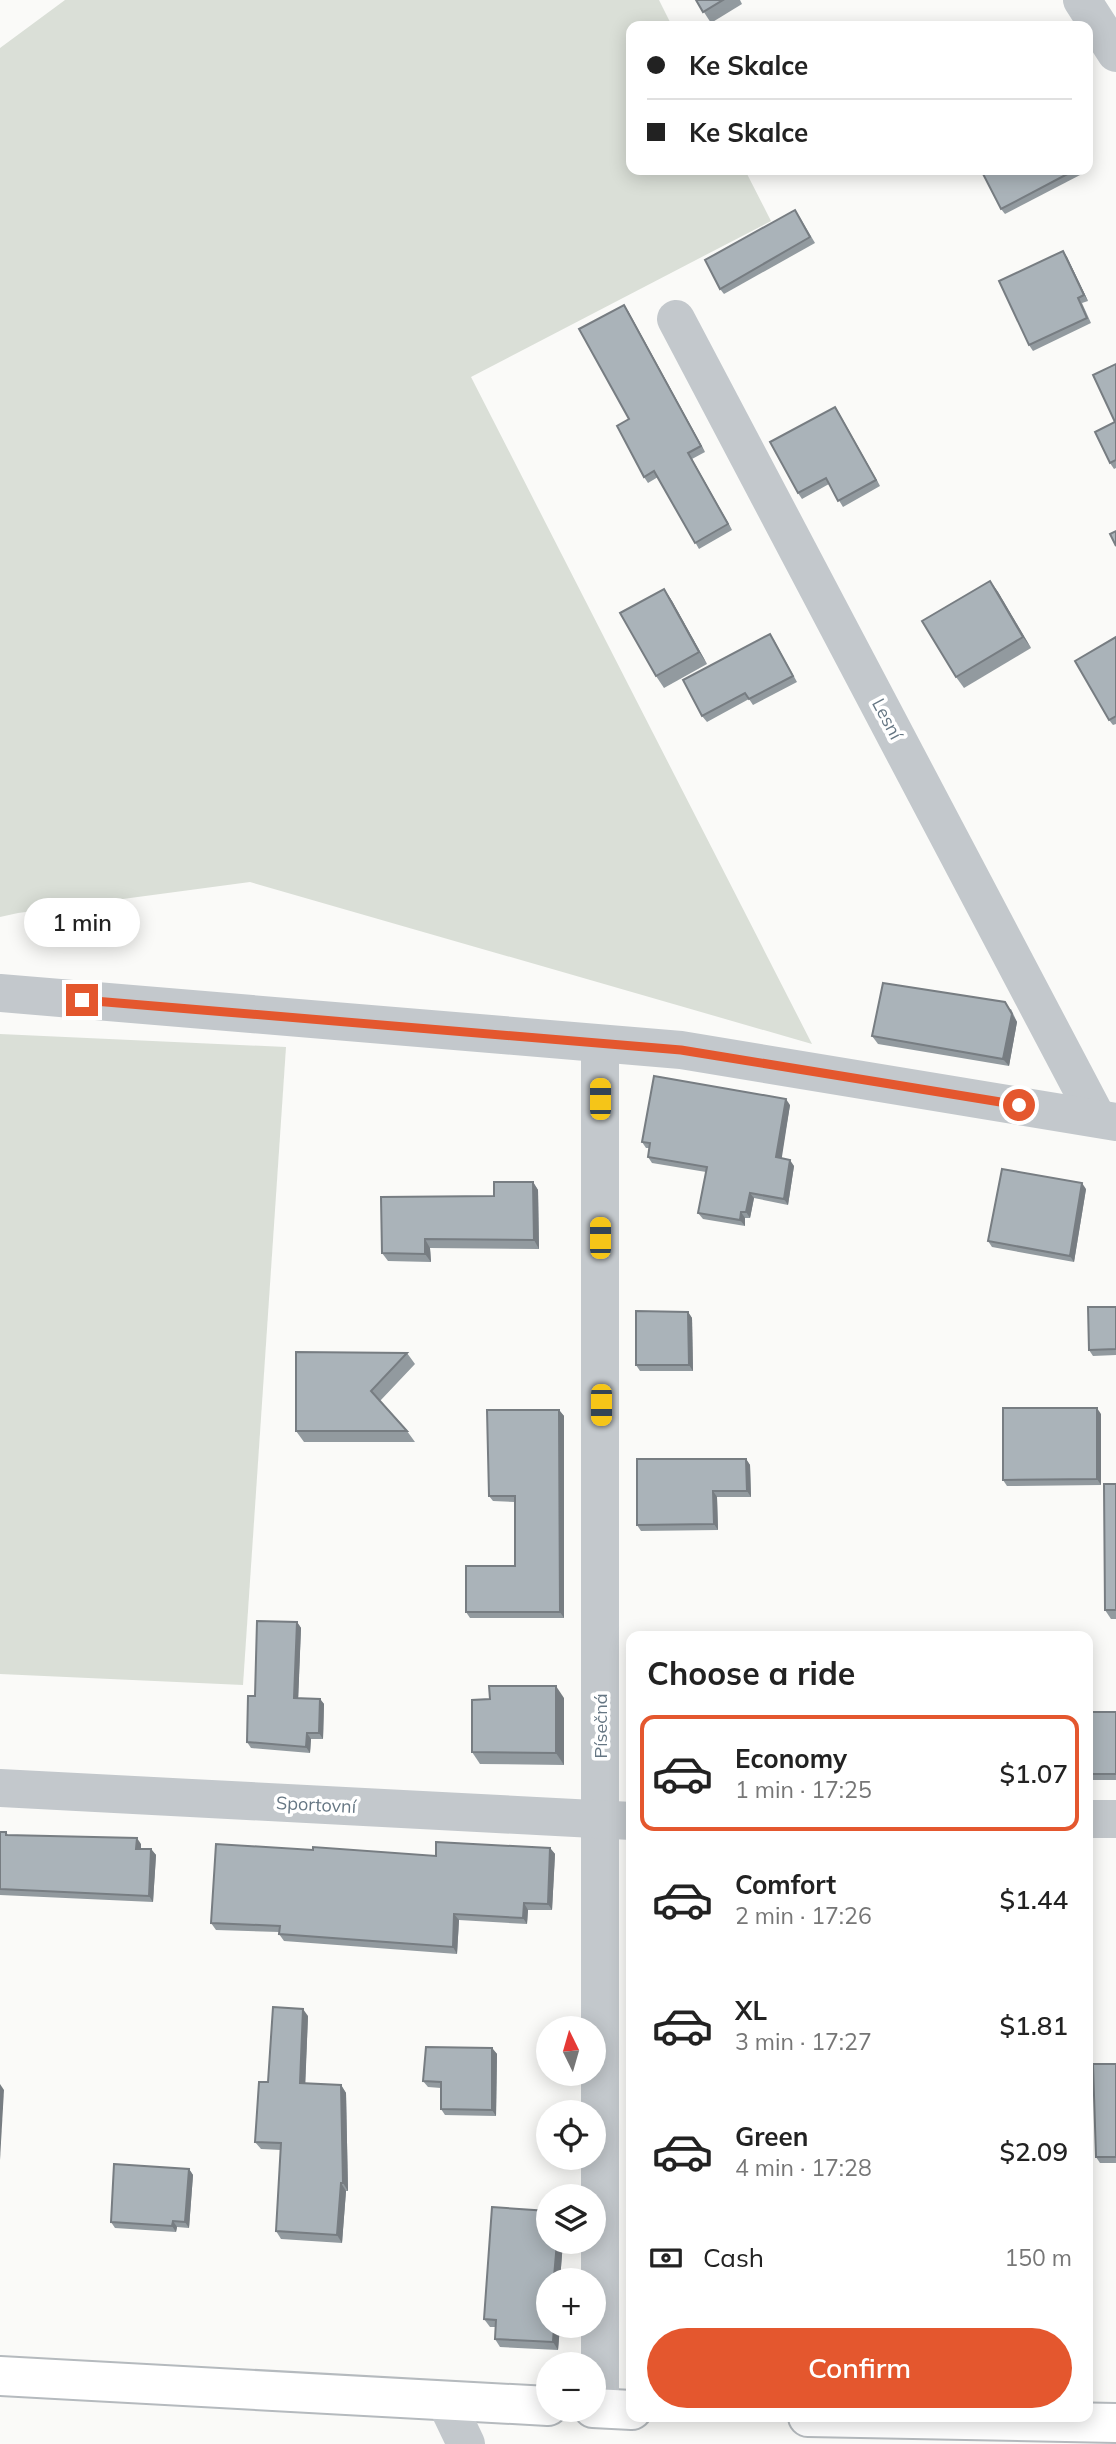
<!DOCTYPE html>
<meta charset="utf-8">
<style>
body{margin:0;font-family:Mulish,sans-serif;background:#f2f2f2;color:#222;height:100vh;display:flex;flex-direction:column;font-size:26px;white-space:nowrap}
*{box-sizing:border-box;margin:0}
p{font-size:23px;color:#767676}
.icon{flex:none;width:38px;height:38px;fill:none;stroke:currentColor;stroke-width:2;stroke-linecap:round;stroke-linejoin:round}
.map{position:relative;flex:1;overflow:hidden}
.panel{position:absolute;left:626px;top:1631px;width:467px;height:791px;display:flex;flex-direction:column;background:#fff;border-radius:14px;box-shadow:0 4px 18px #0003}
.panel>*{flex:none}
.top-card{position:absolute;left:626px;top:21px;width:467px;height:154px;border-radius:14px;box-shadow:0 4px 18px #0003;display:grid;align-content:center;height:154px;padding:0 21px;background:#fff}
.needle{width:46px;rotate:355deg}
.controls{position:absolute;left:536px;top:2016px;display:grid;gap:14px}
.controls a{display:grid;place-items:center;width:70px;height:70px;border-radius:50%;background:#fff;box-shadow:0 4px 18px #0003;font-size:35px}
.end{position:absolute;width:32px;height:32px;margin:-16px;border:9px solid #e4572e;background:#fff;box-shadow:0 0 0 4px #fff}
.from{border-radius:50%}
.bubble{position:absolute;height:49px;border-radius:24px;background:#fff;box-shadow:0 4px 18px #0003;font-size:23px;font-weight:600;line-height:49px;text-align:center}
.car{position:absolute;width:21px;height:42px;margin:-21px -10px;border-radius:9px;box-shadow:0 0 5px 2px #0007;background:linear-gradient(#f5c518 24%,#345 0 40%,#f5c518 0 76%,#345 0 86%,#f5c518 0)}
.top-card b{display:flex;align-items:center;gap:24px;height:66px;font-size:26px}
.top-card b+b{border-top:2px solid #e0e0e0}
.top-card i{width:18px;height:18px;background:#222}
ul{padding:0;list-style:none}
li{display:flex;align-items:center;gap:21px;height:116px;margin:0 14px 10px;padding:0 7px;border:4px solid transparent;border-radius:14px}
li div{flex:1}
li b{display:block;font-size:26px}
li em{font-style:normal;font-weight:600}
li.on{border-color:#e4572e}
li>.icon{width:63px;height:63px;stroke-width:1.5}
h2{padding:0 21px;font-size:32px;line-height:84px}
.pay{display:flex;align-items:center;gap:18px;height:77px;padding:0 21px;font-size:26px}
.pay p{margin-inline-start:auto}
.button{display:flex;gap:14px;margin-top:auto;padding:14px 21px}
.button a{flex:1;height:80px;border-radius:42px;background:#e4572e;color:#fff;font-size:28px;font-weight:600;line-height:80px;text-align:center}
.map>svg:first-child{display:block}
.green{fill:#dadfd7}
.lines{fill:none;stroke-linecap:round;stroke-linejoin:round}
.major-casing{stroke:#b5babe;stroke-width:42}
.minor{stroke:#c3c8cc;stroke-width:38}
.major{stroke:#fff;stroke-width:38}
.wall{fill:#929a9f}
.shaded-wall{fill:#777d82}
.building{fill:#aab3b9;stroke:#777d82;stroke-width:2}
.route{stroke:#e4572e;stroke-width:9}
.labels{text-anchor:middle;stroke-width:7;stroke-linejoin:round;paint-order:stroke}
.street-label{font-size:18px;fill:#657683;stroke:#fff}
</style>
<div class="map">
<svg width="1116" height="2444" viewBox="0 0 1116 2444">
<rect width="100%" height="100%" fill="#fafaf8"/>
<g class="green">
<path d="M 65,0 L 659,0 L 672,26 L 632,26 L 632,170 L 745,170 L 771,221 L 471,377 L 812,1044 L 250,882 L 18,913 L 0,917 L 0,48 Z"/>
<path d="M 0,1034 L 286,1047 L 243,1685 L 0,1674 Z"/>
</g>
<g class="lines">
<g class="major-casing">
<g id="major">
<path d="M 0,2376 L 548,2406"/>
<path d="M 593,2408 L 632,2410"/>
<path d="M 808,2417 L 1116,2423"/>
</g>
</g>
<g class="minor">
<path d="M 1082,0 L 1116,53"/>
<path d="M 676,319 L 1097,1118"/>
<path d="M 0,993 L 681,1050 L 1116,1122"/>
<path d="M 600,1044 L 600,2408"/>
<path d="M 0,1788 L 632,1821"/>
<path d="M 1088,1819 L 1116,1819"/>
<path d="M 446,2402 L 466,2444"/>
</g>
<use href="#major" class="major"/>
</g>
<g class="wall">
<path d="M 696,0 L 740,0 L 742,4 L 711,23 Z"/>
<path d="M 981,170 L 1080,170 L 1082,174 L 1005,214 L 1001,209 Z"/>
<path d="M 799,216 L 815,243 L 724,294 L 720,289 Z"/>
<path d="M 1063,251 L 1067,257 L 1088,301 L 1082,303 L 1091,323 L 1033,351 L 1029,345 Z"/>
<path d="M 628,311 L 705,452 L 692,459 L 732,530 L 699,549 L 658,477 L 648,483 L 644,477 L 629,419 Z"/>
<path d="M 1116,364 L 1116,468 L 1114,469 L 1110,463 L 1115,422 Z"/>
<path d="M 835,407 L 880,486 L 843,507 L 829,484 L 802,499 L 798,493 Z"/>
<path d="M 990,581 L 998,592 L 1031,648 L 964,688 L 956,677 Z"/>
<path d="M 664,589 L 672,601 L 707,664 L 664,688 L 656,676 Z"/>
<path d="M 1116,637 L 1116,724 L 1113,725 L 1109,720 Z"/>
<path d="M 774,640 L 797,682 L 753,705 L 749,699 L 707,722 L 702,716 Z"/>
<path d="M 1011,1009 L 1017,1022 L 1009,1066 L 878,1044 L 872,1036 Z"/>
<path d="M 790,1105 L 781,1158 L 794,1166 L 788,1205 L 754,1198 L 750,1218 L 745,1218 L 745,1226 L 703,1219 L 698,1213 L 706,1172 L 652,1163 L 648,1157 L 649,1148 L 646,1148 L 642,1142 Z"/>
<path d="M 533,1182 L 538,1190 L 539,1249 L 430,1248 L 431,1262 L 388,1261 L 382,1253 L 494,1196 Z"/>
<path d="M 1086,1189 L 1074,1262 L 992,1247 L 988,1241 Z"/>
<path d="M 1116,1307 L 1116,1355 L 1093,1356 L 1089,1350 Z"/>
<path d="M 688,1312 L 692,1318 L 693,1371 L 640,1371 L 636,1365 Z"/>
<path d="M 407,1353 L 415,1364 L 380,1401 L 407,1431 L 415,1442 L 304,1442 L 296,1431 Z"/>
<path d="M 559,1410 L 564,1416 L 564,1618 L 470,1618 L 466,1612 L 515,1566 L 515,1502 L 493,1501 L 489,1496 Z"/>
<path d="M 1101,1414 L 1101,1485 L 1007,1486 L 1003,1480 Z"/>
<path d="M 746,1459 L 750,1465 L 751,1497 L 717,1497 L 718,1530 L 641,1531 L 637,1525 Z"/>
<path d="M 1116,1484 L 1116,1619 L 1111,1619 L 1105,1610 Z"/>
<path d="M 297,1622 L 301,1628 L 298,1698 L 320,1699 L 324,1704 L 323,1739 L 311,1739 L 310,1753 L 251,1748 L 247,1742 L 255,1696 Z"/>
<path d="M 564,1698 L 564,1765 L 480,1764 L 472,1752 Z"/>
<rect x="1088" y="1712" width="28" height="68"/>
<path d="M 0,1832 L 6,1832 L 8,1835 L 141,1844 L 141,1849 L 151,1849 L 156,1855 L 153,1902 L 0,1895 Z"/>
<path d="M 550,1848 L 555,1854 L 552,1910 L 528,1910 L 527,1924 L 459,1920 L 457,1954 L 284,1941 L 279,1934 L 279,1932 L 216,1930 L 211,1923 L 436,1856 Z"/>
<path d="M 308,2016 L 305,2084 L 341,2085 L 346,2093 L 348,2191 L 346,2191 L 342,2243 L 281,2239 L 276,2231 L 281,2150 L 261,2149 L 255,2142 L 268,2082 Z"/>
<path d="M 492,2048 L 497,2054 L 496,2116 L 445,2115 L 441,2109 L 441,2088 L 428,2087 L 423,2081 Z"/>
<path d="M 1116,2064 L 1116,2163 L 1100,2163 L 1096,2157 Z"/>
<path d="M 189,2169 L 193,2175 L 189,2228 L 177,2227 L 176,2232 L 115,2228 L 111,2222 Z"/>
<path d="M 548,2242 L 563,2242 L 560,2280 L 548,2280 L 548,2326 L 560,2326 L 558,2350 L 500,2347 L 495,2339 L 495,2327 L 490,2327 L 484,2319 Z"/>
</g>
<g class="shaded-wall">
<path d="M 1063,251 L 1067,257 L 1088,301 L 1084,295 Z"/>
<path d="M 624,305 L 628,311 L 705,452 L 701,446 Z"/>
<path d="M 835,407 L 839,413 L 880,486 L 876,480 Z"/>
<path d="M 688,453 L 692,459 L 732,530 L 728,524 Z"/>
<path d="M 990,581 L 998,592 L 1031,648 L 1023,637 Z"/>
<path d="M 664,589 L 672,601 L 707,664 L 699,652 Z"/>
<path d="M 1005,1002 L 1017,1022 L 1009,1066 L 1003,1059 Z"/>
<path d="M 786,1099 L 790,1105 L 781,1163 L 776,1157 Z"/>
<path d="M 790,1160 L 794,1166 L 788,1205 L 784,1199 Z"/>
<path d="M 533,1182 L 538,1190 L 539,1249 L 534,1240 Z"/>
<path d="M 1082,1183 L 1086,1189 L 1074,1262 L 1070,1256 Z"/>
<path d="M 750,1193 L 754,1198 L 750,1218 L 746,1212 Z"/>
<path d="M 741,1212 L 745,1218 L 745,1226 L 740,1220 Z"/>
<path d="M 425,1239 L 430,1248 L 431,1262 L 425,1254 Z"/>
<path d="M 688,1312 L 692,1318 L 693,1371 L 689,1365 Z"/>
<path d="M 1097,1408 L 1101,1414 L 1101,1485 L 1097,1479 Z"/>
<path d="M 559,1410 L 564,1416 L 564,1618 L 560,1612 Z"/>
<path d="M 746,1459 L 750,1465 L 751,1497 L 747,1491 Z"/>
<path d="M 713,1491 L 717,1497 L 718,1530 L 714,1524 Z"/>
<path d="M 297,1622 L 301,1628 L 298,1704 L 294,1698 Z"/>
<path d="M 556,1686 L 564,1698 L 564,1765 L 556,1753 Z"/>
<path d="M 320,1699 L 324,1704 L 323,1739 L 319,1733 Z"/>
<path d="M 307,1733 L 311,1739 L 310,1753 L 306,1747 Z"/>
<path d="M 137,1838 L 141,1844 L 141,1854 L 136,1849 Z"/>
<path d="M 550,1848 L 555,1854 L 552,1910 L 548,1904 Z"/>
<path d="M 151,1849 L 156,1855 L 153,1902 L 149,1896 Z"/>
<path d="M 524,1903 L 528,1910 L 527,1924 L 523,1918 Z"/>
<path d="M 454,1914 L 459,1920 L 457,1954 L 453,1947 Z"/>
<path d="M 303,2009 L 308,2016 L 305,2091 L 300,2083 Z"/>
<path d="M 492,2048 L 497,2054 L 496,2116 L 492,2110 Z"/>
<path d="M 0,2084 L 4,2090 L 0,2160 Z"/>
<path d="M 341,2085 L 346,2093 L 348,2191 L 343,2183 Z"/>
<path d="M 189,2169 L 193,2175 L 189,2228 L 185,2222 Z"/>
<path d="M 341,2183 L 346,2191 L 342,2243 L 337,2235 Z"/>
<path d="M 1088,2216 L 1090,2218 L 1089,2283 L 1088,2283 Z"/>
<path d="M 173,2221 L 177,2227 L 176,2232 L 172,2226 Z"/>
<path d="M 557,2242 L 563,2242 L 560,2280 L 556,2280 L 554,2277 Z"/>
<path d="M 554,2326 L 560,2326 L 558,2350 L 553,2342 Z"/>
</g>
<g class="building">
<path d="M 696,0 L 723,0 L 703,12 Z"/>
<path d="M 981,170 L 1075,170 L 1001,209 Z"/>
<path d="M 795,210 L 810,237 L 720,289 L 705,260 Z"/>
<path d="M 1063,251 L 1084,295 L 1078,298 L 1087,318 L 1029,345 L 999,281 Z"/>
<path d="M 624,305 L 701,446 L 688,453 L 728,524 L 695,543 L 654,471 L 644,477 L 617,426 L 629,419 L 579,329 Z"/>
<path d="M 1116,364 L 1116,460 L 1110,463 L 1095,432 L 1115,422 L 1093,375 Z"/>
<path d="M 835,407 L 876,480 L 838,501 L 826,478 L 798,493 L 770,442 Z"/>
<path d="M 1116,531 L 1116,546 L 1110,534 Z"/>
<path d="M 990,581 L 1023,637 L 956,677 L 922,621 Z"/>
<path d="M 664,589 L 699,652 L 656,676 L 620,613 Z"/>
<path d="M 770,634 L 793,676 L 749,699 L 745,693 L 702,716 L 683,680 Z"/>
<path d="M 1116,637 L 1116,716 L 1109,720 L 1075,661 Z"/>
<path d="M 883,983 L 1005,1002 L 1012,1014 L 1003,1059 L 872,1036 Z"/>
<path d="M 654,1076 L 786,1099 L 776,1157 L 790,1160 L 784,1199 L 750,1193 L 746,1212 L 741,1212 L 740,1220 L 698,1213 L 707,1167 L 648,1157 L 650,1143 L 642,1142 Z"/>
<path d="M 1002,1169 L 1082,1183 L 1070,1256 L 988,1241 Z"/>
<path d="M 494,1182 L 533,1182 L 534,1240 L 425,1239 L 425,1254 L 382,1253 L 381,1197 L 494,1196 Z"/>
<path d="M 1088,1307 L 1116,1307 L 1116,1349 L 1089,1350 Z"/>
<path d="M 636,1311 L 688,1312 L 689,1365 L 636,1365 Z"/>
<path d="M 296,1352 L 407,1353 L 371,1391 L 407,1431 L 296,1431 Z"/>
<path d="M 1003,1408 L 1097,1408 L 1097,1479 L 1003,1480 Z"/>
<path d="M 487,1410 L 559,1410 L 560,1612 L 466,1612 L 466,1566 L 515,1566 L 515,1496 L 489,1496 Z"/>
<path d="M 637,1459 L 746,1459 L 747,1491 L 713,1491 L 714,1524 L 637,1525 Z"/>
<path d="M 1104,1484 L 1116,1484 L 1116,1610 L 1105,1610 Z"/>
<path d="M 257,1621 L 297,1622 L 294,1698 L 320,1699 L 319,1733 L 307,1733 L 306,1747 L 247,1742 L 248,1696 L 255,1696 Z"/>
<path d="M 489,1686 L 556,1686 L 556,1753 L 472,1752 L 472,1700 L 490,1699 Z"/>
<rect x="1088" y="1712" width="28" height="62"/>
<path d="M 0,1832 L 6,1832 L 6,1835 L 137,1838 L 136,1849 L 151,1849 L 149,1896 L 0,1889 Z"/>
<path d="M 436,1842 L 550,1848 L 548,1904 L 524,1903 L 523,1918 L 454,1914 L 453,1947 L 279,1934 L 280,1926 L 211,1923 L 216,1844 L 313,1850 L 313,1847 L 436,1856 Z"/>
<path d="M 273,2007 L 303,2009 L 300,2083 L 341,2085 L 343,2183 L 341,2183 L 337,2235 L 276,2231 L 281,2143 L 255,2142 L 259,2082 L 268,2082 Z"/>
<path d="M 426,2047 L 492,2048 L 492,2110 L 441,2109 L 441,2082 L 423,2081 Z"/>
<path d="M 1093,2064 L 1116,2064 L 1116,2157 L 1096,2157 Z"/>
<path d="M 114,2164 L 189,2169 L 185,2222 L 173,2221 L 172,2226 L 111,2222 Z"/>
<path d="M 492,2207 L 548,2211 L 548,2242 L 557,2242 L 554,2277 L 557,2277 L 557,2280 L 548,2280 L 548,2326 L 554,2326 L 553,2342 L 495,2339 L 496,2320 L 484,2319 Z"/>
</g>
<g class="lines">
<path class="route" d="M 82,1000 L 681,1050 L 1019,1105"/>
</g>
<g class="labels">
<g class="street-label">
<text transform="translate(887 719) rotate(62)" y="6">Lesní</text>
<text transform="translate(601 1726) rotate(-90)" y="6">Písečná</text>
<text transform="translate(316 1805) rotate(3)" y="6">Sportovní</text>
</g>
</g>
</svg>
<div class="controls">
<a><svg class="needle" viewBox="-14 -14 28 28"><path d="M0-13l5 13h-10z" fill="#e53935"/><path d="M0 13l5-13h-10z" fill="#767676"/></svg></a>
<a><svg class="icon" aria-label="locate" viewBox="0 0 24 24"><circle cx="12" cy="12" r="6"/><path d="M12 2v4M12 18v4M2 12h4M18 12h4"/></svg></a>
<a><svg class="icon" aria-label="layers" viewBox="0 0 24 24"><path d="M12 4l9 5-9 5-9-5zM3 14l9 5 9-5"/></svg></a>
<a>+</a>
<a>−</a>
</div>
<i class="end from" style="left:1019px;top:1105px"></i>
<i class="end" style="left:82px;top:1000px"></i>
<div class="bubble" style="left:24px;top:898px;width:116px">1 min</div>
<i class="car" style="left:600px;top:1099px;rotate:0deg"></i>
<i class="car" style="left:600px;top:1238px;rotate:0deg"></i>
<i class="car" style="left:601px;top:1405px;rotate:180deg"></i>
<div class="top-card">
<b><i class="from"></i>Ke Skalce</b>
<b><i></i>Ke Skalce</b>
</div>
<section class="panel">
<h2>Choose a ride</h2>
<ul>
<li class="on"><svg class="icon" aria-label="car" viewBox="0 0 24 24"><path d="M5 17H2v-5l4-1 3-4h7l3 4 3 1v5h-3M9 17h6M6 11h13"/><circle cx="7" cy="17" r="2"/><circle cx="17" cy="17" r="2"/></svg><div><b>Economy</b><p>1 min · 17:25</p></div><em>$1.07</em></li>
<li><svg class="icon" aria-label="car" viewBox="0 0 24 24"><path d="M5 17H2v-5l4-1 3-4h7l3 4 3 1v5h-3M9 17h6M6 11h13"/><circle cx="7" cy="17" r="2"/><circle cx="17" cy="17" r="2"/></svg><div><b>Comfort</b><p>2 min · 17:26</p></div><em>$1.44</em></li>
<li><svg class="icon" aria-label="car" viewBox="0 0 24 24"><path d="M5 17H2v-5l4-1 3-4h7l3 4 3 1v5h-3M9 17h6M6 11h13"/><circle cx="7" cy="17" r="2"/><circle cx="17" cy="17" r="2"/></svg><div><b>XL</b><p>3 min · 17:27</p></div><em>$1.81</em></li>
<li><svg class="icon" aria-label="car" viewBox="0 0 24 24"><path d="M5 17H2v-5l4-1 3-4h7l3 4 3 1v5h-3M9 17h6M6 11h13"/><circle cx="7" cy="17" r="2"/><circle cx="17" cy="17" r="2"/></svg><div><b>Green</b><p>4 min · 17:28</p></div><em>$2.09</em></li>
</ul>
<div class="pay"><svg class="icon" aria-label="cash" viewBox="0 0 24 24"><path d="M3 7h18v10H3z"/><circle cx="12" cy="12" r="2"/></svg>Cash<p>150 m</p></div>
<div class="button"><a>Confirm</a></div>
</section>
</div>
